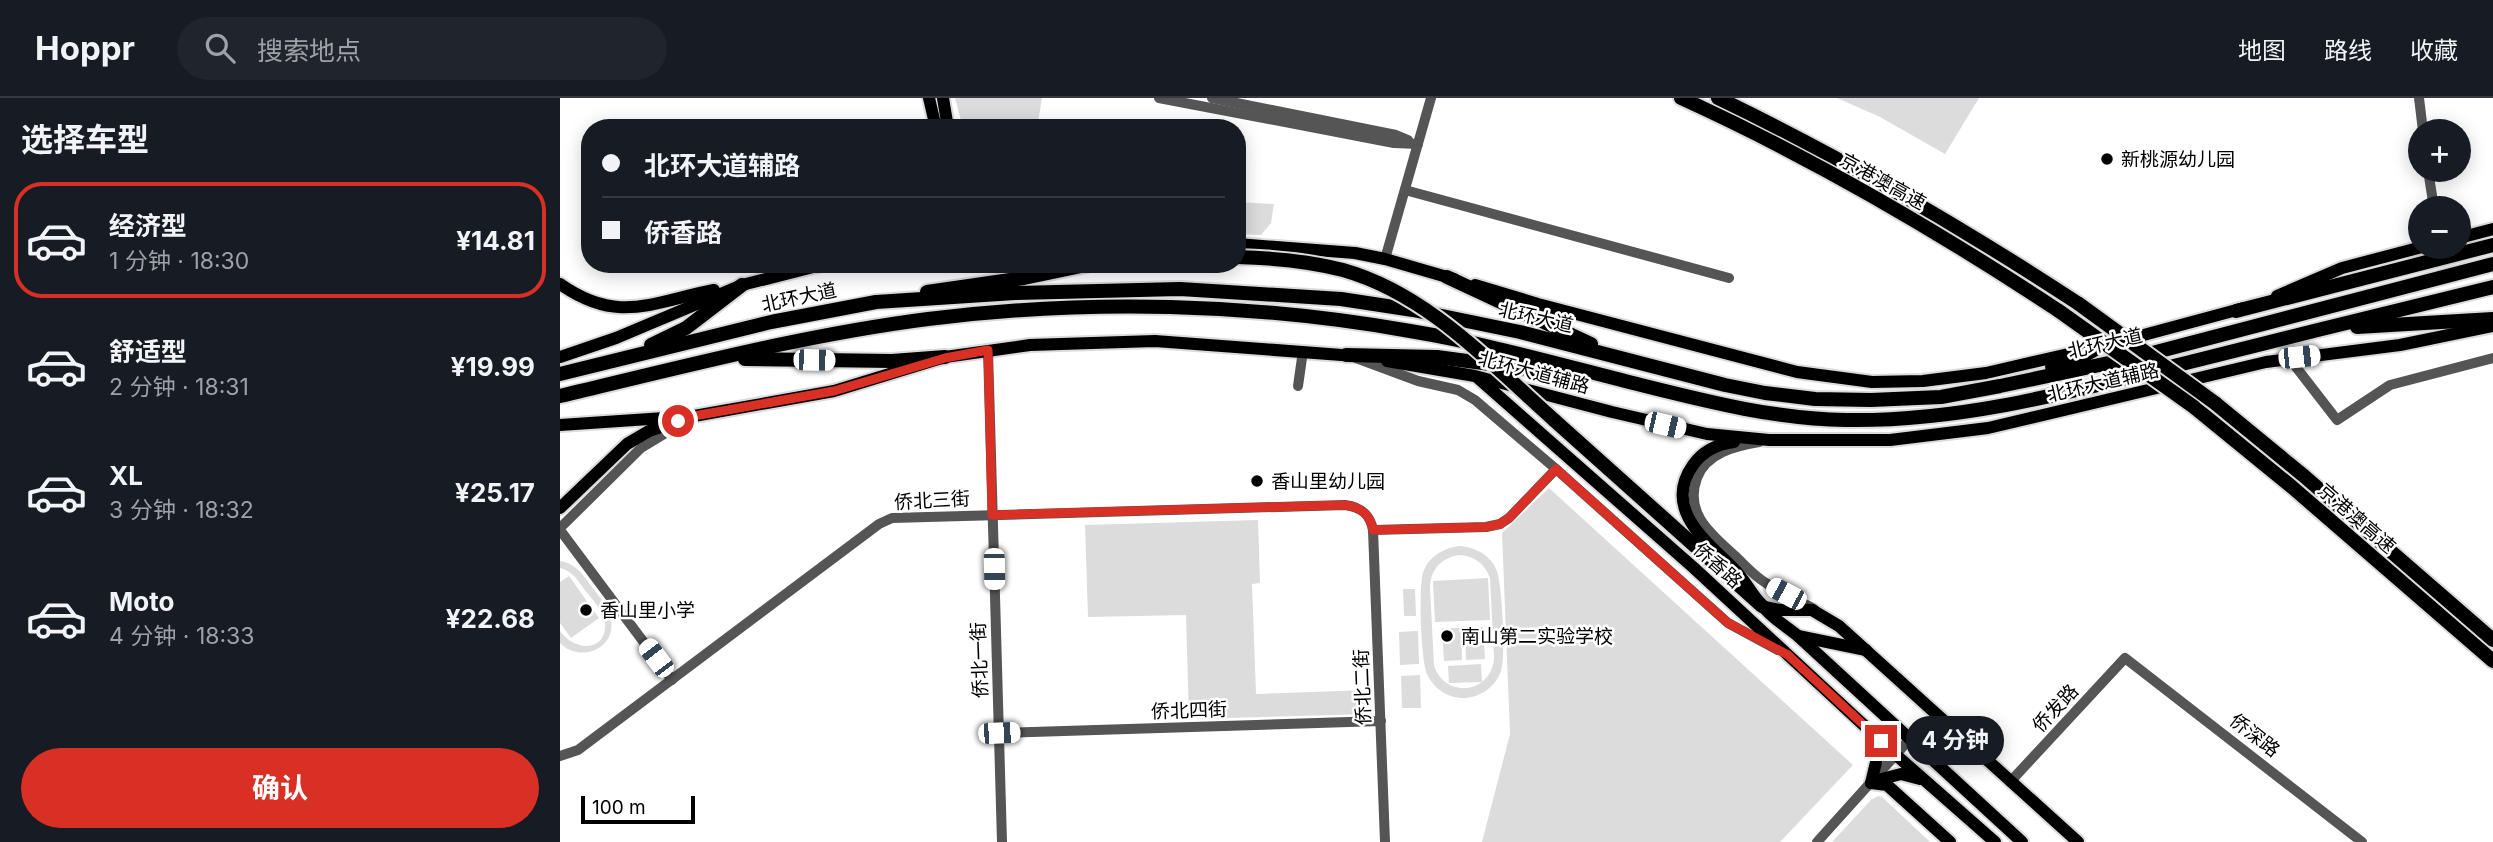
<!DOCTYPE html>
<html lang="zh">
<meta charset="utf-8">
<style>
body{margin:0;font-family:Inter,"Noto Sans SC",sans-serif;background:#20242c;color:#f1f3f6;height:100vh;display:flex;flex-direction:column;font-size:26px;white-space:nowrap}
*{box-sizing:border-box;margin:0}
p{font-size:23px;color:#9ea1a6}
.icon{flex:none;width:38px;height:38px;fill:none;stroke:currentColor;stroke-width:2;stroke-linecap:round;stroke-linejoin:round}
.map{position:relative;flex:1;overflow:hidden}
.drawer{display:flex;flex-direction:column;background:#171b24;width:560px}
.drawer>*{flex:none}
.hud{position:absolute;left:21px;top:21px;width:665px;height:154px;border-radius:28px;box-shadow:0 4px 18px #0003;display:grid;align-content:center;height:154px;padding:0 21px;background:#171b24}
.tools{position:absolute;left:1848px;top:21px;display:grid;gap:14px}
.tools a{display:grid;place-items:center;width:63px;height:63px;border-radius:50%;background:#171b24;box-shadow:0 4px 18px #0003;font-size:35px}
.scale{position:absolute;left:21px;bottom:18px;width:114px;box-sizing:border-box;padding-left:7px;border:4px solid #000;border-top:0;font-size:19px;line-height:24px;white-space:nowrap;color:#000;-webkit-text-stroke:5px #fff;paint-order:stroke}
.end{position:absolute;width:32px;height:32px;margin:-16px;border:9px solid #d93025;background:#fff;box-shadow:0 0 0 4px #fff}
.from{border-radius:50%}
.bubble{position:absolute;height:49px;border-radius:24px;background:#171b24;box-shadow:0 4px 18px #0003;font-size:23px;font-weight:700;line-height:49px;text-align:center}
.car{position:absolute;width:21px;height:42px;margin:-21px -10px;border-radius:9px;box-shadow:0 0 5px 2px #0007;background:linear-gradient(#fff 24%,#345 0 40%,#fff 0 76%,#345 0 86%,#fff 0)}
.hud b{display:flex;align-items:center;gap:24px;height:66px;font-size:26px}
.hud b+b{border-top:2px solid #363941}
.hud i{width:18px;height:18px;background:#f1f3f6}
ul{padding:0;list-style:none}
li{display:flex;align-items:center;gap:21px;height:116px;margin:0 14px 10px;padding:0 7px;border:4px solid transparent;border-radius:28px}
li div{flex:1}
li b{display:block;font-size:26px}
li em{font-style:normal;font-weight:700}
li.on{border-color:#d93025}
li>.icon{width:63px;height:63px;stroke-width:1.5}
h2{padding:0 21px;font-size:32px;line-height:84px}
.cta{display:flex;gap:14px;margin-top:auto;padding:14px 21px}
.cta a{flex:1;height:80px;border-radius:42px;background:#d93025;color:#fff;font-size:28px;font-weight:700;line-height:80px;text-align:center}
header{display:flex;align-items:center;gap:42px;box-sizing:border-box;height:98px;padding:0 35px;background:#171b24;border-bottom:2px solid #363941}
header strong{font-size:33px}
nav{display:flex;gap:38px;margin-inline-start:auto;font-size:24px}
.search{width:490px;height:63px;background:#20242c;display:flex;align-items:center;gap:18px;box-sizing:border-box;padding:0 24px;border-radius:38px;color:#9ea1a6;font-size:26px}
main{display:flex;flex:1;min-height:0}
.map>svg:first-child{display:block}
.green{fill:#dcdcdc;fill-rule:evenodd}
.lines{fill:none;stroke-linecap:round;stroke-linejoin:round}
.major-casing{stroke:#dbdbdb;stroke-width:16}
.highway-casing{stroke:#dbdbdb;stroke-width:18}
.minor{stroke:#555;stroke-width:10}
.major{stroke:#000;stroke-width:12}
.highway{stroke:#000;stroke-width:14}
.highway-bridge-casing{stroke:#dbdbdb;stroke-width:18;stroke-linecap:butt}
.highway-bridge{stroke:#000;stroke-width:14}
.route{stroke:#d93025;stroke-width:9}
.poi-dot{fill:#000;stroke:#fff;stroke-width:2.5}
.labels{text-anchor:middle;stroke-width:5;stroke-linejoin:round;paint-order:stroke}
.poi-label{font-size:19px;fill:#000;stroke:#fff;text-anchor:start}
.street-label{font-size:19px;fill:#000;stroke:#fff}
</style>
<header>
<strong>Hoppr</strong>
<div class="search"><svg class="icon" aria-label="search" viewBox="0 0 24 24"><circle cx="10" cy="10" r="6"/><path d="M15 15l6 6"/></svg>搜索地点</div>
<nav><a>地图</a><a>路线</a><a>收藏</a></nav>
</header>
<main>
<section class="drawer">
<h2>选择车型</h2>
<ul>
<li class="on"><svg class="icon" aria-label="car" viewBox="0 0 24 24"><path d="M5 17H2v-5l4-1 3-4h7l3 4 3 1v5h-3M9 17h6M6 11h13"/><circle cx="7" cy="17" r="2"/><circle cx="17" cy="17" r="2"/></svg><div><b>经济型</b><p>1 分钟 · 18:30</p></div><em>¥14.81</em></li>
<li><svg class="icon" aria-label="car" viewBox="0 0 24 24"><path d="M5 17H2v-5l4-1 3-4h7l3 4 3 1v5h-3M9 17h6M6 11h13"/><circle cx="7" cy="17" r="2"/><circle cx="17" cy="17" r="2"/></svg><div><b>舒适型</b><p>2 分钟 · 18:31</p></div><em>¥19.99</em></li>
<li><svg class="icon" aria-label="car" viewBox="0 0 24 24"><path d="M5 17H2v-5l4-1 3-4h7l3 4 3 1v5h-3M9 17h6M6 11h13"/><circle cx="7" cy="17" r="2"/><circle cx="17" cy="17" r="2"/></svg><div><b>XL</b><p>3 分钟 · 18:32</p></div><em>¥25.17</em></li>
<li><svg class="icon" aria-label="car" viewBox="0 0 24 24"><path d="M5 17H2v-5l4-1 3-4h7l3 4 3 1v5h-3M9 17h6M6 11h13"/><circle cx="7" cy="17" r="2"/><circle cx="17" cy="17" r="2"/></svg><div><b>Moto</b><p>4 分钟 · 18:33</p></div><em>¥22.68</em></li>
</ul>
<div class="cta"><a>确认</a></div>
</section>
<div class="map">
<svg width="1933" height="744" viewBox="0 0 1933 744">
<rect width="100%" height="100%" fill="#fff"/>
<g class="green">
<path d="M 395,0 L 482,0 L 477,30 L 403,30 Z"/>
<path d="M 1277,0 L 1419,0 L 1385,56 L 1320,19 Z"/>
<path d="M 677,104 L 714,106 L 711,125 L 701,137 L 677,136 Z"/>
<path d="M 989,390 L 1293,667 L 1220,744 L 922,744 L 950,636 L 942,435 Z"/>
<path d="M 698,422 L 700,485 L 692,486 L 696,596 L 808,592 L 809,616 L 629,621 L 626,517 L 528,519 L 525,427 Z"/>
<path d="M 899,448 C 911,449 923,453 931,463 C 935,467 937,472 938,477 C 942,493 946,559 941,573 C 936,588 921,599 905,600 C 889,601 874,591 867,576 C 861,562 859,496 862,481 C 862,475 865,470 867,466 C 875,455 886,450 899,448 ZM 899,457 C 915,458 925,466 930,480 L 934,560 C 932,595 886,602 874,568 L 870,489 C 871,471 881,460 899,457 Z"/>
<path d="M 0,463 C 14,465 21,474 29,485 C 37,496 49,509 51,522 C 56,552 19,565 0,545 L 0,533 C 17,556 48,552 45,524 C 43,512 31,500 24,491 C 17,481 12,473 0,470 Z"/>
<path d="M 9,478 L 39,520 L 11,540 L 0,525 L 0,484 Z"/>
<path d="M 928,480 L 930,522 L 875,524 L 873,483 Z"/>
<path d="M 843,491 L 855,491 L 856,518 L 844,518 Z"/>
<path d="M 923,529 L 925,561 L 906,562 L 905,530 Z"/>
<path d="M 882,530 L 901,530 L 902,562 L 884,563 Z"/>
<path d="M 858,533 L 859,566 L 840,567 L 839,534 Z"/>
<path d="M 921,566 L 922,584 L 889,585 L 888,568 Z"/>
<path d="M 860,577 L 861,610 L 842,610 L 841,578 Z"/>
<path d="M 1318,698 L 1322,699 L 1370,744 L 1272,744 L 1311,702 Z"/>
</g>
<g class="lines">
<g class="major-casing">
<g id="major">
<path d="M 369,0 L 376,30"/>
<path d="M 383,0 L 388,30"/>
<path d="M 1899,140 L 1933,131"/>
<path d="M 677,146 L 795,155 L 825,161 L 894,181"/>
<path d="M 0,186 C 58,227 92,204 154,192"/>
<path d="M 915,187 L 978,206 L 1237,274 L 1312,284 L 1363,283 L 1426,275 L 1539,249 L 1684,210"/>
<path d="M 1717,198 L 1782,170 L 1862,149"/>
<path d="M 0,259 L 56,240 L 182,187 L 265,166"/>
<path d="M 827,263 L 915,278 L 1052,314 L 1147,336 L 1209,342 L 1330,342 L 1428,330 L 1706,264 L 1840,247 L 1933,228"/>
<path d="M 918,280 L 1134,470 L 1336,657 L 1435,744"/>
<path d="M 0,327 L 134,318 L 274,293 L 385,259 L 470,247 L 595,243 L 795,258"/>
<path d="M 1174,344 C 1157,346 1143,353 1133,367 C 1102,411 1147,444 1174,471 C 1185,482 1191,495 1201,506 C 1210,519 1226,528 1238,538 L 1462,744"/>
<path d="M 0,410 L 67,346 L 89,333 L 116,324"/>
<path d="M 1205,509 L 1220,512 L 1252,512 L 1279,528 L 1518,744"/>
<path d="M 1238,538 L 1306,552"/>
<path d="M 1309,636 L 1317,660 L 1311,685"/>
<path d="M 1314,683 L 1341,676 L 1360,681"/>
<path d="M 1311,685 L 1327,687 L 1390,744"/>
</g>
</g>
<g class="highway-casing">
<g id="highway">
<path d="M 1121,0 C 1253,60 1378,133 1499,213"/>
<path d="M 1158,0 C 1283,60 1403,130 1519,206"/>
<path d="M 887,179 L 1031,246"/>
<path d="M 367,194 L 464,180 L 531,166"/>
<path d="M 1676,213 L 1933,147"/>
<path d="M 1797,229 L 1933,221"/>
<path d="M 91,247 L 126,230 L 182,187"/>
<path d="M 786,257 L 877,259 L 1014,277"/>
<path d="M 185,261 L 332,263 L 385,259"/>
<path d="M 1492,269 L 1520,260 L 1539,249"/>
<path d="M 0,276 L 211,224 L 316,204 L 455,195 L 620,191 L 781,201 L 853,212 L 960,234 L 1165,287 L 1205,295 L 1255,301 L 1311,302 L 1381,299 L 1440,288 L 1577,259 L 1933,166"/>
<path d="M 0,298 C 122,269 243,237 368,221 C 527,201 693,205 850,233 C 929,246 1005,268 1081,287 C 1149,304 1216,321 1286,322 C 1402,324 1514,293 1626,265 C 1728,239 1831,214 1933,189"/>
<path d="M 1655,305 L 1744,378 L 1933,542"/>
<path d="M 1634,309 L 1732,389 L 1933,563"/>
<path d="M 994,322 L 1202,508"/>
</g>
</g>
<g class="minor">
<path d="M 599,0 L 834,45 L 858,46"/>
<path d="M 652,0 L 836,37 L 848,42"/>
<path d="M 1859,0 L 1863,33"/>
<path d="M 1868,72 L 1874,110"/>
<path d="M 845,92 L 1169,180"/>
<path d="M 825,161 L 871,0"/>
<path d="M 428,252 L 442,744"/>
<path d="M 796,260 L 858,283 L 898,292 L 915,302 L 996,371 L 1168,525 L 1218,552"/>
<path d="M 1729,260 L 1777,322 L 1830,287 L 1933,260"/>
<path d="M 738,288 L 743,253"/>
<path d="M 1199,344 C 1175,348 1146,355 1137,380 C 1124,415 1151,436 1174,457 C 1184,466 1194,478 1206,485 C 1221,495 1238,502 1254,511"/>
<path d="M 0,430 L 81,350 L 134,318"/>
<path d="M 0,432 L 112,582"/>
<path d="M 813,432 L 926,429 L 940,426 L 949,420 L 996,371"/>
<path d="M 439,635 L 821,623"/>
<path d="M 0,658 L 18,652 L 319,426 L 332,420 L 785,407 C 801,409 810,416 813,432 L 825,744"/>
<path d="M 1450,684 L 1565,560 L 1802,744"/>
<path d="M 1257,744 L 1349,642"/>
</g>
<use href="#major" class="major"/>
<use href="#highway" class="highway"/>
<g class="highway-bridge-casing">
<g id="highway-bridge">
<path d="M 677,159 C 713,160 748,163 783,172 C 868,196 930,265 994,322"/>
<path d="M 1519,206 L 1655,305"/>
<path d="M 1499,213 L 1634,309"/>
</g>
</g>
<use href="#highway-bridge" class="highway-bridge"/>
</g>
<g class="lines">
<path class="route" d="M 118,323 L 134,318 L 274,293 L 385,260 L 428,252 L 432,417 L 785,407 C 801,409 810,416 813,432 L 926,429 L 940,426 L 949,420 L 996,371 L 1168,525 L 1228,557 L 1321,643"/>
</g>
<g class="poi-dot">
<circle cx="1547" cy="61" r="7"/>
<circle cx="697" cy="383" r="7"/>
<circle cx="26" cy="512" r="7"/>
<circle cx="887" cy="538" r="7"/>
</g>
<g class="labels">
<g class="poi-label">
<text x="1561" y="68">新桃源幼儿园</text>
<text x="711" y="390">香山里幼儿园</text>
<text x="40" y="519">香山里小学</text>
<text x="901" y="545">南山第二实验学校</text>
</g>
<g class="street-label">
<text transform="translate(1323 83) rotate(29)" y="7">京港澳高速</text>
<text transform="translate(239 199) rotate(-12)" y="7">北环大道</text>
<text transform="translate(976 219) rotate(13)" y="7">北环大道</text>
<text transform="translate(1545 245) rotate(-13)" y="7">北环大道</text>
<text transform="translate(974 274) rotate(15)" y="7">北环大道辅路</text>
<text transform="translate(1543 284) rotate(-13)" y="7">北环大道辅路</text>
<text transform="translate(372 402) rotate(-3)" y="7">侨北三街</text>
<text transform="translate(1797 420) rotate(41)" y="7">京港澳高速</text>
<text transform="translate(1158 467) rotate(42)" y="7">侨香路</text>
<text transform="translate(419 562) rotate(-92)" y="7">侨北一街</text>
<text transform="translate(802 589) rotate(-92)" y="7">侨北二街</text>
<text transform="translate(1495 610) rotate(-47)" y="7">侨发路</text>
<text transform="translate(629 612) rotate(-2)" y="7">侨北四街</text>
<text transform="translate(1695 637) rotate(38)" y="7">侨深路</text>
</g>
</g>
</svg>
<div class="tools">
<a>+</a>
<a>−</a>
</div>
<div class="scale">100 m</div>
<i class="end from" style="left:118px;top:323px"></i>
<i class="end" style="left:1321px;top:643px"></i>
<div class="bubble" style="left:1346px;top:618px;width:98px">4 分钟</div>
<i class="car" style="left:1739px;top:259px;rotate:84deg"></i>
<i class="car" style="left:254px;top:262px;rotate:91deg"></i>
<i class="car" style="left:1105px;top:327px;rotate:103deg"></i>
<i class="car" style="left:434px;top:471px;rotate:179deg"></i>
<i class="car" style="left:1226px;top:496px;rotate:298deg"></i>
<i class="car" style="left:96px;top:560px;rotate:323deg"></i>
<i class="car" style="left:439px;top:635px;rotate:88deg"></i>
<div class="hud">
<b><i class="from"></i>北环大道辅路</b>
<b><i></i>侨香路</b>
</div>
</div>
</main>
